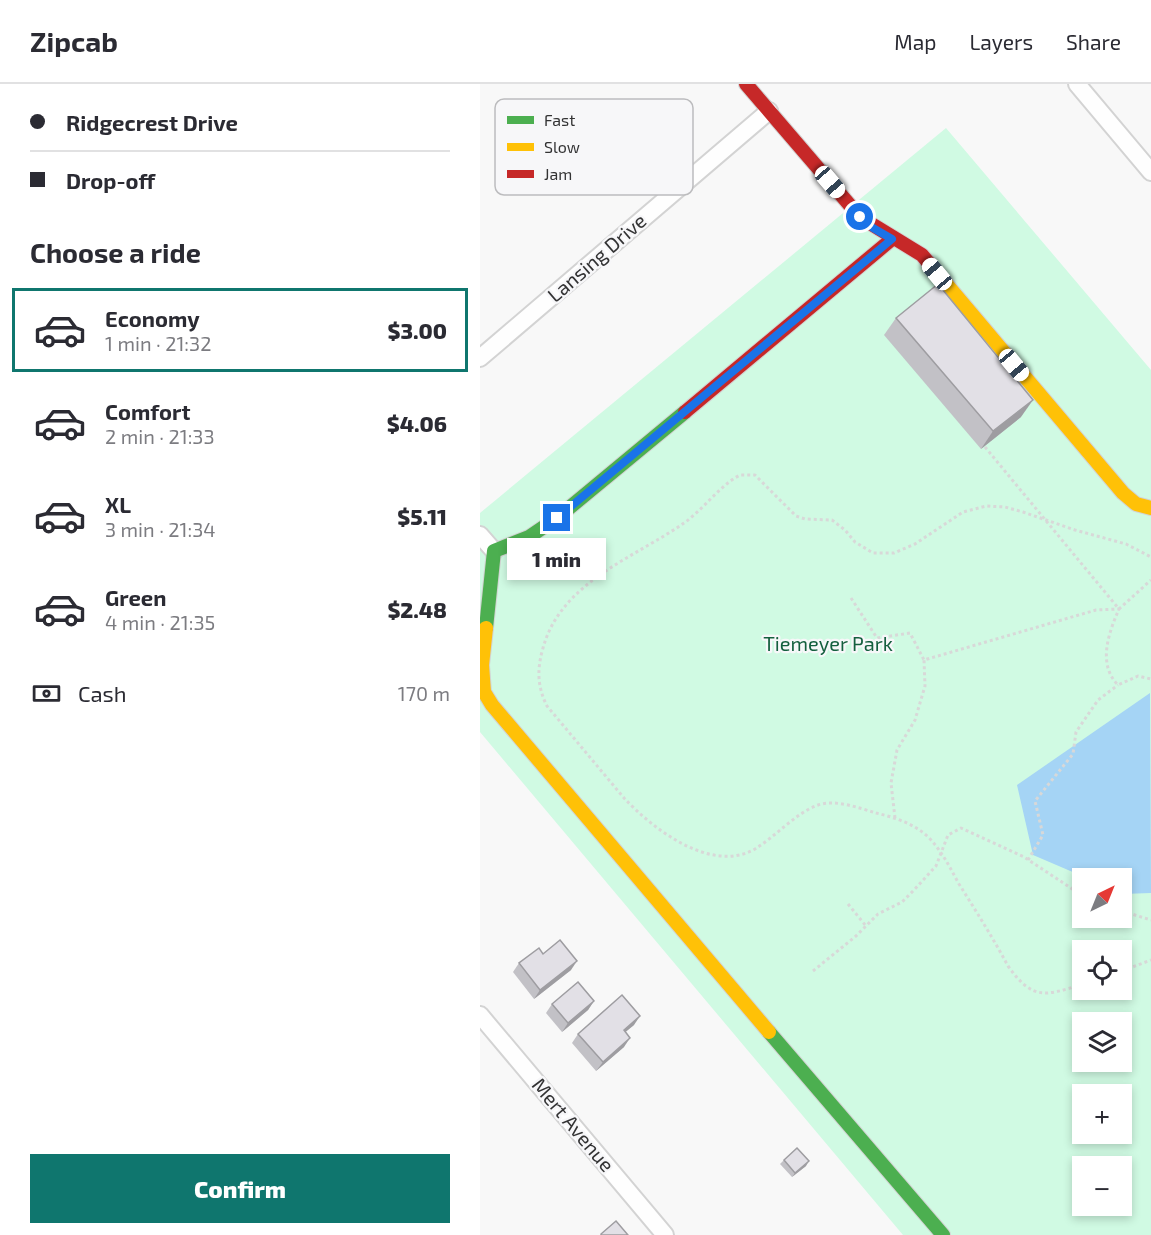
<!DOCTYPE html>
<meta charset="utf-8">
<style>
body{margin:0;font-family:"Exo 2",sans-serif;background:#f7f7f7;color:#2b2b33;height:100vh;display:flex;flex-direction:column;font-size:22px;white-space:nowrap}
*{box-sizing:border-box;margin:0}
p{font-size:20px;color:#7c7c81}
.icon{flex:none;width:33px;height:33px;fill:none;stroke:currentColor;stroke-width:2;stroke-linecap:round;stroke-linejoin:round}
.map{position:relative;flex:1;overflow:hidden}
.drawer{display:flex;flex-direction:column;background:#fff;width:480px}
.drawer>*{flex:none}
.top-card{display:grid;align-content:center;height:132px;padding:0 30px;background:#fff}
.needle{width:39px;rotate:43deg}
.fabs{position:absolute;left:592px;top:784px;display:grid;gap:12px}
.fabs a{display:grid;place-items:center;width:60px;height:60px;border-radius:0px;background:#fff;box-shadow:0 3px 9px #0003;font-size:30px}
.end{position:absolute;width:27px;height:27px;margin:-14px;border:8px solid #1a73e8;background:#fff;box-shadow:0 0 0 3px #fff}
.from{border-radius:50%}
.bubble{position:absolute;height:42px;border-radius:0px;background:#fff;box-shadow:0 3px 9px #0003;font-size:20px;font-weight:800;line-height:42px;text-align:center}
.car{position:absolute;width:18px;height:36px;margin:-18px -9px;border-radius:8px;box-shadow:0 0 4px 2px #0007;background:linear-gradient(#fff 24%,#345 0 40%,#fff 0 76%,#345 0 86%,#fff 0)}
.top-card b{display:flex;align-items:center;gap:21px;height:57px;font-size:22px}
.top-card b+b{border-top:2px solid #e1e1e2}
.top-card i{width:15px;height:15px;background:#2b2b33}
ul{padding:0;list-style:none}
li{display:flex;align-items:center;gap:18px;height:84px;margin:0 12px 9px;padding:0 18px;border:3px solid transparent;border-radius:0px}
li div{flex:1}
li b{display:block;font-size:22px}
li em{font-style:normal;font-weight:800}
li.active{border-color:#0f766e}
li>.icon{width:54px;height:54px;stroke-width:1.5}
h2{padding:0 30px;font-size:27px;line-height:72px}
.pay{display:flex;align-items:center;gap:15px;height:66px;padding:0 30px;font-size:22px}
.pay p{margin-inline-start:auto}
.button{display:flex;gap:12px;margin-top:auto;padding:12px 30px}
.button a{flex:1;height:69px;border-radius:0px;background:#0f766e;color:#fff;font-size:24px;font-weight:800;line-height:69px;text-align:center}
header{display:flex;align-items:center;gap:36px;box-sizing:border-box;height:84px;padding:0 30px;background:#fff;border-bottom:2px solid #e1e1e2}
header strong{font-size:28px}
nav{display:flex;gap:33px;margin-inline-start:auto;font-size:21px}
main{display:flex;flex:1;min-height:0}
.map>svg:first-child{display:block}
.green{fill:#d0fae3;fill-rule:evenodd}
.water{fill:#a5d4f5}
.lines{fill:none;stroke-linecap:round;stroke-linejoin:round}
.street-casing{stroke:#d3d3d3;stroke-width:20}
.fast-casing{stroke:#d3d3d3;stroke-width:16}
.slow-casing{stroke:#d3d3d3;stroke-width:16}
.jam-casing{stroke:#d3d3d3;stroke-width:16}
.path{stroke:#d8d8d8;stroke-width:3;stroke-dasharray:3 3;stroke-linecap:butt}
.street{stroke:#fefefe;stroke-width:16}
.fast{stroke:#4caf50;stroke-width:14}
.slow{stroke:#ffc107;stroke-width:14}
.jam{stroke:#c62828;stroke-width:14}
.wall{fill:#c2c1c6}
.shaded-wall{fill:#9e9da1}
.building{fill:#e2e0e6;stroke:#9e9da1;stroke-width:1.5}
.route{stroke:#1a73e8;stroke-width:8}
.labels{text-anchor:middle;stroke-width:4.5;stroke-linejoin:round;paint-order:stroke}
.street-label{font-size:20px;fill:#333334;stroke:#f7f7f9}
.park-label{font-size:20px;fill:#145f3e;stroke:#f7f7f9}
.key{fill:#f7f7f9;stroke:#bcbcbe;stroke-width:1.5}
.key-label{font-size:16px;fill:#333334}
</style>
<header>
<strong>Zipcab</strong>
<nav><a>Map</a><a>Layers</a><a>Share</a></nav>
</header>
<main>
<section class="drawer">
<div class="top-card">
<b><i class="from"></i>Ridgecrest Drive</b>
<b><i></i>Drop-off</b>
</div>
<h2>Choose a ride</h2>
<ul>
<li class="active"><svg class="icon" aria-label="car" viewBox="0 0 24 24"><path d="M5 17H2v-5l4-1 3-4h7l3 4 3 1v5h-3M9 17h6M6 11h13"/><circle cx="7" cy="17" r="2"/><circle cx="17" cy="17" r="2"/></svg><div><b>Economy</b><p>1 min · 21:32</p></div><em>$3.00</em></li>
<li><svg class="icon" aria-label="car" viewBox="0 0 24 24"><path d="M5 17H2v-5l4-1 3-4h7l3 4 3 1v5h-3M9 17h6M6 11h13"/><circle cx="7" cy="17" r="2"/><circle cx="17" cy="17" r="2"/></svg><div><b>Comfort</b><p>2 min · 21:33</p></div><em>$4.06</em></li>
<li><svg class="icon" aria-label="car" viewBox="0 0 24 24"><path d="M5 17H2v-5l4-1 3-4h7l3 4 3 1v5h-3M9 17h6M6 11h13"/><circle cx="7" cy="17" r="2"/><circle cx="17" cy="17" r="2"/></svg><div><b>XL</b><p>3 min · 21:34</p></div><em>$5.11</em></li>
<li><svg class="icon" aria-label="car" viewBox="0 0 24 24"><path d="M5 17H2v-5l4-1 3-4h7l3 4 3 1v5h-3M9 17h6M6 11h13"/><circle cx="7" cy="17" r="2"/><circle cx="17" cy="17" r="2"/></svg><div><b>Green</b><p>4 min · 21:35</p></div><em>$2.48</em></li>
</ul>
<div class="pay"><svg class="icon" aria-label="cash" viewBox="0 0 24 24"><path d="M3 7h18v10H3z"/><circle cx="12" cy="12" r="2"/></svg>Cash<p>170 m</p></div>
<div class="button"><a>Confirm</a></div>
</section>
<div class="map">
<svg width="671" height="1151" viewBox="0 0 671 1151">
<rect width="100%" height="100%" fill="#f8f8f8"/>
<path class="green" d="M 466,44 L 671,286 L 671,1151 L 423,1151 L 0,648 L 0,429 ZM 603,795 L 642,795 L 642,834 L 603,834 ZM 603,867 L 642,867 L 642,906 L 603,906 ZM 603,939 L 642,939 L 642,978 L 603,978 ZM 603,1011 L 642,1011 L 642,1050 L 603,1050 ZM 603,1083 L 642,1083 L 642,1122 L 603,1122 Z"/>
<path class="water" d="M 670,609 L 671,809 L 643,810 L 642,795 L 609,795 L 553,771 L 537,701 Z"/>
<g class="lines">
<g class="street-casing">
<g id="street">
<path d="M 597,0 L 671,88"/>
<path d="M 0,274 L 289,27"/>
<path d="M 0,451 L 14,467"/>
<path d="M 0,931 L 185,1151"/>
</g>
</g>
<g class="fast-casing">
<g id="fast">
<path d="M 6,544 L 14,467 L 49,453 L 77,434 L 205,328"/>
<path d="M 289,948 L 463,1151"/>
</g>
</g>
<g class="slow-casing">
<g id="slow">
<path d="M 463,196 L 643,409 L 656,420 L 671,424"/>
<path d="M 6,544 L 2,581 L 4,608 L 12,621 L 289,948"/>
</g>
</g>
<g class="jam-casing">
<g id="jam">
<path d="M 266,0 L 380,133 L 442,171 L 463,196"/>
<path d="M 205,328 L 412,155"/>
</g>
</g>
<g class="path">
<path d="M 505,363 L 639,525 L 671,496"/>
<path d="M 371,514 L 397,554 L 430,549 L 444,576 L 616,526 L 639,525 C 629,548 617,580 638,601 L 658,592 L 671,595"/>
<path d="M 415,734 L 411,699 L 417,666 L 435,636 L 445,602 L 444,576"/>
<path d="M 548,776 L 563,751 L 555,717 L 593,670 L 596,648 L 618,616 L 638,601"/>
<path d="M 368,820 L 386,842"/>
<path d="M 642,827 L 671,836"/>
<path d="M 333,887 L 376,852 L 398,830 L 422,818 L 434,806 L 456,782 L 468,751 L 481,744 L 544,773 L 603,812"/>
<path d="M 642,887 L 671,876"/>
<path d="M 603,900 C 565,912 553,917 528,882 C 513,854 496,827 479,800 C 469,782 461,765 446,751 C 432,739 413,733 396,729 C 379,724 356,715 338,721 C 316,729 296,752 275,765 C 231,790 173,745 144,714 L 67,622 C 57,602 57,585 63,564 C 81,498 154,474 204,439 C 224,425 239,402 260,391 L 275,391 L 316,432 L 325,435 L 352,436 L 365,446 L 375,458 L 393,469 L 414,469 L 435,460 L 483,428 L 506,422 L 525,423 L 543,428 L 595,446 L 646,460 L 671,473"/>
</g>
<use href="#street" class="street"/>
<use href="#fast" class="fast"/>
<use href="#slow" class="slow"/>
<use href="#jam" class="jam"/>
</g>
<g class="wall">
<path d="M 416,234 L 541,333 L 501,365 L 404,251 Z"/>
<path d="M 63,870 L 91,886 L 54,915 L 33,888 L 39,879 Z"/>
<path d="M 114,917 L 108,926 L 82,948 L 66,929 L 72,920 Z"/>
<path d="M 154,941 L 145,948 L 144,963 L 116,987 L 92,959 L 98,950 Z"/>
<path d="M 304,1076 L 326,1082 L 312,1093 L 300,1080 Z"/>
</g>
<g class="shaded-wall">
<path d="M 553,316 L 541,333 L 501,365 L 513,347 Z"/>
<path d="M 97,877 L 91,886 L 54,915 L 60,906 Z"/>
<path d="M 114,917 L 108,926 L 82,948 L 88,939 Z"/>
<path d="M 160,932 L 154,941 L 137,955 L 144,946 Z"/>
<path d="M 150,954 L 144,963 L 116,987 L 123,978 Z"/>
<path d="M 329,1077 L 326,1082 L 312,1093 L 315,1089 Z"/>
</g>
<g class="building">
<path d="M 458,200 L 553,316 L 513,347 L 416,234 Z"/>
<path d="M 80,856 L 97,877 L 60,906 L 39,879 L 59,864 L 63,870 Z"/>
<path d="M 98,898 L 114,917 L 88,939 L 72,920 Z"/>
<path d="M 142,911 L 160,932 L 144,946 L 150,954 L 123,978 L 98,950 Z"/>
<path d="M 317,1064 L 329,1077 L 315,1089 L 304,1076 Z"/>
<path d="M 136,1137 L 148,1151 L 121,1151 L 121,1150 Z"/>
</g>
<g class="lines">
<path class="route" d="M 77,434 L 412,155 L 393,144 L 380,133"/>
</g>
<g class="labels">
<g class="street-label">
<text transform="translate(117 174) rotate(-41)" y="7">Lansing Drive</text>
<text transform="translate(93 1041) rotate(50)" y="7">Mert Avenue</text>
</g>
<g class="park-label">
<text x="348" y="567">Tiemeyer Park</text>
</g>
</g>
<rect x="15" y="15" width="198" height="96" rx="9" class="key"/>
<rect x="27" y="32" width="27" height="8" fill="#4caf50"/>
<rect x="27" y="59" width="27" height="8" fill="#ffc107"/>
<rect x="27" y="86" width="27" height="8" fill="#c62828"/>
<g class="key-label">
<text x="64" y="42">Fast</text>
<text x="64" y="69">Slow</text>
<text x="64" y="96">Jam</text>
</g>
</svg>
<div class="fabs">
<a><svg class="needle" viewBox="-14 -14 28 28"><path d="M0-13l5 13h-10z" fill="#e53935"/><path d="M0 13l5-13h-10z" fill="#7c7c81"/></svg></a>
<a><svg class="icon" aria-label="locate" viewBox="0 0 24 24"><circle cx="12" cy="12" r="6"/><path d="M12 2v4M12 18v4M2 12h4M18 12h4"/></svg></a>
<a><svg class="icon" aria-label="layers" viewBox="0 0 24 24"><path d="M12 4l9 5-9 5-9-5zM3 14l9 5 9-5"/></svg></a>
<a>+</a>
<a>−</a>
</div>
<i class="end from" style="left:380px;top:133px"></i>
<i class="end" style="left:77px;top:434px"></i>
<div class="bubble" style="left:27px;top:454px;width:99px">1 min</div>
<i class="car" style="left:350px;top:98px;rotate:139deg"></i>
<i class="car" style="left:457px;top:190px;rotate:320deg"></i>
<i class="car" style="left:534px;top:281px;rotate:140deg"></i>
</div>
</main>
